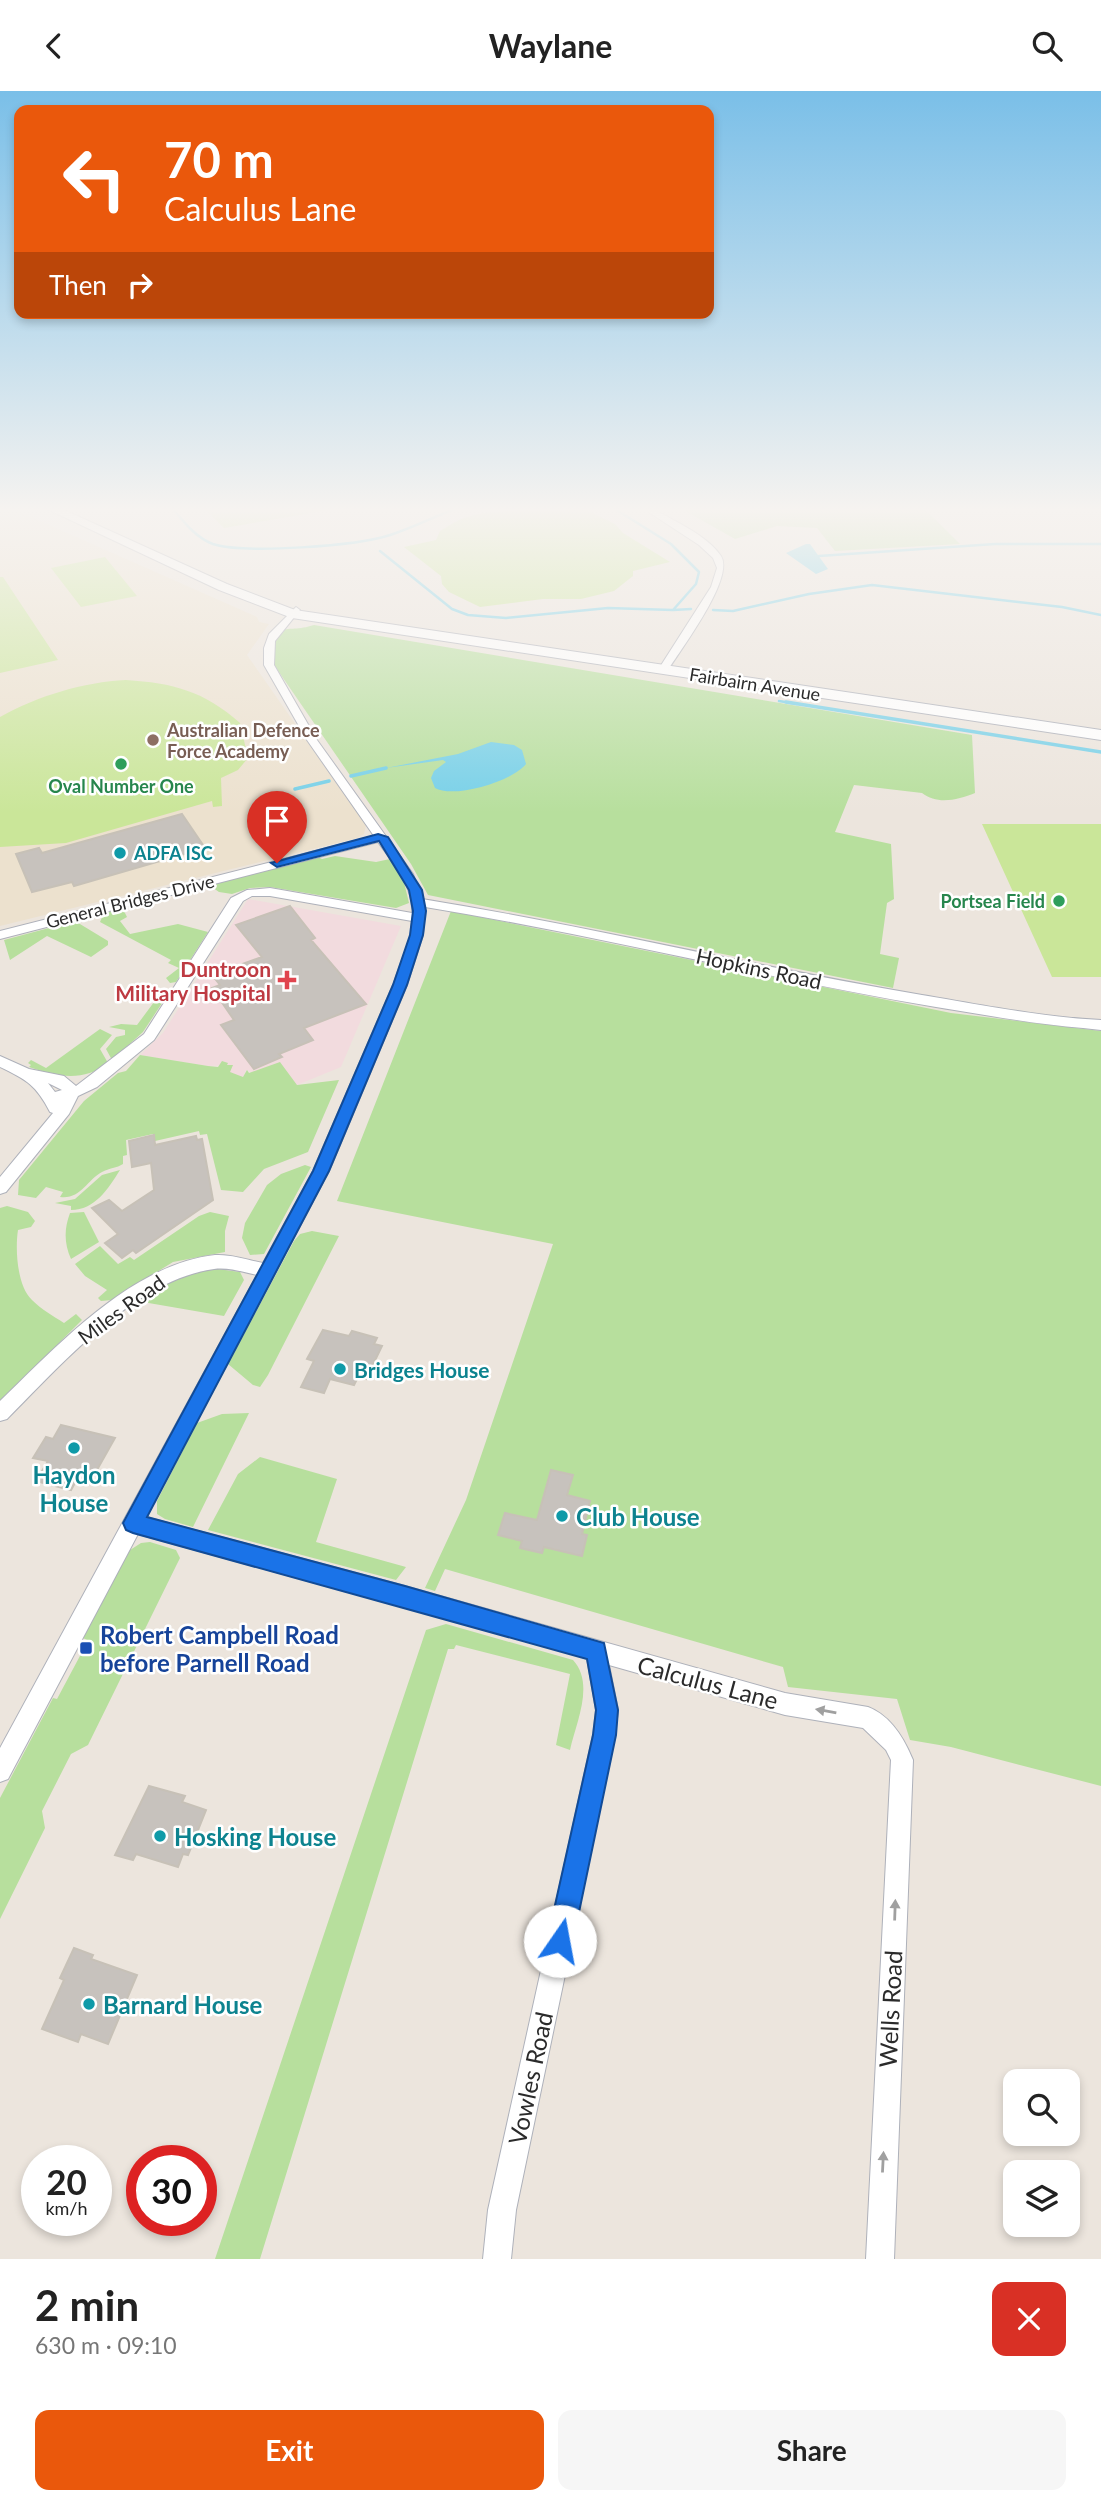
<!DOCTYPE html>
<meta charset="utf-8">
<style>
:root{--surface:#fff;--page:#f6f6f6;--text:#222;--muted:#767676;--accent:#ea580c}
body{margin:0;font-family:Lato,sans-serif;background:var(--page);color:var(--text);height:100vh;display:flex;flex-direction:column;font-size:26px;white-space:nowrap}
*{box-sizing:border-box;margin:0}
p{font-size:23px;color:var(--muted)}
.icon{flex:none;width:38px;height:38px;fill:none;stroke:currentColor;stroke-width:2;stroke-linecap:round;stroke-linejoin:round}
.map{position:relative;height:2168px;overflow:hidden}
.panel{display:flex;flex-direction:column;background:var(--surface);flex:1}
.panel>*{flex:none}
.banner{position:absolute;left:14px;top:14px;width:700px;height:214px;border-radius:14px;box-shadow:0 4px 10px #0003;background:#ea580c;color:#fff;overflow:hidden}
.buttons{position:absolute;left:1003px;top:1978px;display:grid;gap:14px}
.buttons a{display:grid;place-items:center;width:77px;height:77px;border-radius:14px;background:var(--surface);box-shadow:0 4px 10px #0003;font-size:35px}
.speed{position:absolute;left:21px;top:2054px;display:flex;gap:14px;font-size:35px;font-weight:700;text-align:center}
.speed>*{display:grid;place-content:center;width:91px;height:91px;border-radius:50%;background:var(--surface);box-shadow:0 4px 10px #0003;line-height:1}
.speed small{font-size:18px;font-weight:400}
.speed .limit{border:10px solid #d22;background:#fff;color:#111}
.pin{position:absolute;display:grid;place-items:center;width:60px;height:60px;color:#fff;margin:-72px -30px;border-radius:50% 50% 50% 0;rotate:-45deg;box-shadow:0 0 7px #0007}
.pin .icon{rotate:45deg}
.me{position:absolute;width:77px;margin:-38px;rotate:12deg;stroke-linejoin:round;filter:drop-shadow(0 0 5px #0008)}
.turn{display:flex;align-items:center;gap:24px;height:147px;padding:0 35px;font-size:32px}
.turn .icon{width:91px;height:91px;stroke-width:2.5}
.turn b{display:block;font-size:49px;line-height:60px}
.then{display:flex;align-items:center;height:66px;padding:0 35px;background:#0003;gap:14px;font-size:26px}
.round{display:grid;place-items:center;flex:none;width:74px;height:74px;border-radius:14px;background:var(--page)}
.overview{display:flex;align-items:center;justify-content:space-between;height:119px;padding:0 35px}
h1{font-size:42px;font-weight:700;line-height:52px}
.cta{display:flex;gap:14px;margin-top:auto;padding:14px 35px}
.cta a{flex:1;height:80px;border-radius:14px;background:var(--accent);color:#fff;font-size:28px;font-weight:700;line-height:80px;text-align:center}
.cta a+a{background:var(--page);color:var(--text)}
header{display:flex;justify-content:space-between;align-items:center;height:91px;padding:0 35px;background:var(--surface);font-size:32px;font-weight:700}
.map>svg:first-child{display:block}
.education{fill:#ece1ce}
.medical{fill:#f2dbde}
.green{fill:#b7df9d}
.pitch{fill:#cae699}
.water{fill:#76d0e8}
.lines{fill:none;stroke-linecap:round;stroke-linejoin:round}
.stream-far1{stroke:#76d0e8;stroke-width:2.5}
.stream{stroke:#76d0e8;stroke-width:3.5}
.building{fill:#c7c2bd;stroke:#c7c1b7;stroke-width:2}
.street-casing{stroke:#aeb1ba;stroke-width:2}
.secondary-casing{stroke:#aeb1ba;stroke-width:2}
.street{fill:#fff;fill-rule:evenodd}
.secondary{fill:#fff;fill-rule:evenodd}
.oneway{fill:#a0a0a0}
.route{fill:#1a73e8;stroke:#114b97;stroke-width:2}
.education-dot{fill:#8d6e63;stroke:#fff;stroke-width:2.5}
.leisure-dot{fill:#2e9e5b;stroke:#fff;stroke-width:2.5}
.culture-dot{fill:#0f9aa8;stroke:#fff;stroke-width:2.5}
.health-dot{fill:#e0444e;stroke:#fff;stroke-width:2.5}
.transit-dot{fill:#1a4fb4;stroke:#fff;stroke-width:2.5}
.labels{text-anchor:middle;dominant-baseline:central;stroke-width:5;stroke-linejoin:round;paint-order:stroke}
.far-street-label{font-size:18px;fill:#2b2b2b;stroke:#fff}
.far-education-label{font-size:18px;font-weight:bold;fill:#785e54;stroke:#fff;text-anchor:start}
.far-leisure-label{font-size:18px;font-weight:bold;fill:#27864d;stroke:#fff}
.far-culture-label{font-size:18px;font-weight:bold;fill:#0d838f;stroke:#fff;text-anchor:start}
.health-label{font-size:21px;font-weight:bold;fill:#be3a42;stroke:#fff;text-anchor:end}
.street-label{font-size:21px;fill:#2b2b2b;stroke:#fff}
.culture-label{font-size:21px;font-weight:bold;fill:#0d838f;stroke:#fff;text-anchor:start}
.near-culture-label{font-size:24px;font-weight:bold;fill:#0d838f;stroke:#fff;text-anchor:start}
.near-transit-label{font-size:24px;font-weight:bold;fill:#164399;stroke:#fff;text-anchor:start}
.near-street-label{font-size:24px;fill:#2b2b2b;stroke:#fff}
</style>
<header><svg class="icon" aria-label="back" viewBox="0 0 24 24"><path d="M15 5l-7 7 7 7"/></svg>Waylane<svg class="icon" aria-label="search" viewBox="0 0 24 24"><circle cx="10" cy="10" r="6"/><path d="M15 15l6 6"/></svg></header>
<div class="map">
<svg width="1101" height="2168" viewBox="0 0 1101 2168">
<rect width="100%" height="100%" fill="#ece5dd"/>
<!-- education -->
<path class="education" d="M0,418H13L257,526L259,531L269,533L247,564L366,734L364,743L357,747L0,835Z"/>
<!-- medical -->
<path class="medical" d="M248,808L401,835L341,976L297,994L246,979L243,986L235,985L229,981L230,975L226,974L208,975L140,964L163,942Z"/>
<!-- green -->
<path class="green" d="M682,418H925L960,453L835,460L817,437L777,435L735,448Z
M314,534L972,644L975,702C958,709 937,714 922,702L854,694L835,741L891,753L894,808L887,812L880,863L899,867L893,897L428,804L411,773L272,571C276,525 283,544 314,534Z
M335,765L376,771L390,768L404,791L409,812L396,817L270,796L250,797L232,803L219,801L209,794L318,766L322,768Z
M123,818L127,826L120,830L130,843L178,833L208,841L176,891L170,892L166,887L179,877L168,872L171,869L100,831L104,822Z
M451,820L951,922L1101,940V1695L951,1656L910,1649L897,1608L788,1596L783,1576L445,1478L435,1500L425,1497L466,1409L553,1153L337,1110Z
M75,830L108,850V854L91,866L47,845L10,869L4,849Z
M160,903L166,906L143,941L112,969L106,958L116,946L125,944V939L109,936L121,933L137,934Z
M100,938L112,944L100,958L108,972C84,991 57,986 29,976L31,974L28,972L31,969L46,977Z
M140,964L208,975L218,976L222,970L228,972L227,974H233L230,981L243,986L247,979L249,982L280,971L297,994L339,989L308,1061L264,1078L243,1101L221,1099L207,1043L200,1044L199,1040L155,1050L153,1043L126,1049L127,1064L123,1065V1073C117,1077 109,1077 102,1081C87,1089 80,1109 60,1106L63,1101L46,1096L36,1107L18,1104L19,1089L84,1010L118,982L126,980Z
M305,1074L311,1076L264,1163L250,1164L242,1147L245,1132L267,1094L281,1083Z
M120,1079C108,1098 95,1119 71,1119V1115L55,1112L75,1108L102,1084Z
M7,1115L28,1121L35,1130L31,1136L18,1139C15,1158 17,1195 32,1209C41,1218 53,1225 64,1232L76,1223L82,1229L0,1311V1117Z
M84,1121L99,1151L71,1168C64,1152 64,1138 70,1122Z
M210,1121L229,1125L225,1140V1161L173,1171L112,1209L101,1210L98,1207L107,1199L85,1185L75,1173L100,1155L118,1173L130,1166L134,1169L199,1125Z
M312,1140L339,1145L268,1284L260,1296L253,1294L228,1273L294,1150L300,1143Z
M210,1177L240,1181L244,1189L224,1225L137,1210L169,1190Z
M249,1322L193,1436L165,1428L157,1423V1410L197,1332L222,1323Z
M260,1366L337,1388L316,1451L406,1476L396,1489L208,1439L238,1383Z
M150,1451L176,1459L180,1467L177,1473L88,1654L71,1663L42,1720L45,1737L0,1828V1707L53,1607L57,1608L81,1563H86L91,1551L83,1547L127,1461L141,1452Z
M446,1533L573,1569C595,1593 576,1631 570,1659L556,1654L570,1583L456,1554L454,1558H448L260,2168H215L426,1539Z"/>
<!-- pitch -->
<path class="pitch" d="M205,418H334L224,437Z
M584,418L615,433L623,442L670,471L633,480V485L614,500L581,508H543L480,516L449,501L442,493L441,485L404,456L436,449L440,440C447,436 455,430 464,427C501,414 545,424 584,418Z
M105,466L137,505L81,516L51,477Z
M0,486H3L58,569L0,582Z
M126,589C173,592 204,600 240,632L248,667L238,679L221,687L222,715L213,716L212,710L66,752L0,756V626C37,605 84,591 126,589Z
M982,733H1101V886H1052Z"/>
<!-- water -->
<path class="water" d="M806,453H810L828,478L816,483L786,462Z
M491,651L514,654L522,659L526,673C513,690 454,708 435,697L431,687L434,680L446,671L443,669L386,677L458,663Z"/>
<g class="lines">
<!-- stream-far1 -->
<path class="stream-far1" d="M173,418C184,431 196,447 213,453C245,463 357,455 390,444C412,437 433,426 455,418
M380,460L452,518L468,524L506,527L608,517L673,519L696,493L699,481L671,453L615,418
M819,465L995,453H1101
M673,519L691,518
M713,519L733,520L809,503L872,494L1062,516L1101,524
M779,610L797,613"/>
<!-- stream -->
<path class="stream" d="M786,611L1101,661
M351,685L386,677
M295,698L329,690"/>
</g>
<!-- building -->
<path class="building" d="M182,723L205,757L74,795L72,791L32,801L16,763L39,757L42,762Z
M290,815L315,847L311,849L366,913L304,937L313,949L279,963L282,966L254,978L221,934L234,929L212,897L220,894L212,884L262,866L236,834Z
M154,1044L155,1054L196,1045L197,1049L202,1048L213,1109L136,1162L133,1159L122,1167L105,1152L118,1143L92,1117L109,1109L122,1120L154,1099L151,1072L132,1076L129,1050Z
M323,1239L349,1245L352,1240L377,1247L374,1253L382,1255L366,1288L358,1286L354,1294L330,1288L324,1302L301,1296L314,1270L307,1268Z
M61,1334L115,1347L89,1393L76,1390L71,1399L36,1390L48,1370L33,1367L46,1346L53,1348Z
M551,1379L573,1384L567,1404L590,1410L582,1443L587,1444L582,1465L544,1456L542,1462L520,1457L522,1450L498,1444L505,1422L537,1429Z
M149,1695L185,1705L182,1711L206,1719L188,1764L183,1763L178,1776L136,1763L133,1769L115,1764Z
M74,1857L93,1864L91,1868L137,1884L108,1953L81,1943L78,1951L42,1938L64,1889L60,1887Z"/>
<g class="lines">
<defs>
<path id="street" d="M644,418H654C675,431 707,444 721,465C735,487 681,558 668,579L663,582L658,579L711,496L717,477L713,467L699,454Z
M296,516L300,519L275,550L274,574L317,649L413,783L422,808C590,835 755,876 922,904C982,914 1041,926 1101,929V939L1083,937C1034,933 985,924 936,916C765,887 597,844 425,816L423,844L407,894L329,1080L146,1426L405,1495L785,1602L868,1616C891,1625 904,1647 913,1669L894,2168H866L891,1669L886,1659L863,1637L785,1624L609,1574L618,1619L615,1644L516,2119L511,2168H483L488,2119L593,1644L596,1619L587,1567L138,1443L8,1688L0,1691V1657L257,1184C243,1181 228,1176 214,1178C135,1189 61,1274 7,1328L0,1330V1310C57,1255 132,1173 215,1164C231,1163 248,1169 263,1172L313,1080L393,894L411,844L412,830L270,805H252L243,810L154,949L97,996L78,1005L69,1023L6,1101L0,1103V1086L53,1022L50,1021C36,994 27,989 0,976V965L29,978L64,985L76,995L144,943L231,807L247,799L270,797L412,822C414,796 392,770 378,751L0,848V840L374,745L307,649L264,574V557L269,543ZM48,992L62,999L55,1001Z"/>
<path id="secondary" d="M47,418H62L227,493L295,519L1101,639V649L292,527L219,499Z"/>
</defs>
<!-- street casing -->
<use href="#street" class="street-casing"/>
<!-- secondary casing -->
<use href="#secondary" class="secondary-casing"/>
<!-- street -->
<use href="#street" class="street"/>
<!-- secondary -->
<use href="#secondary" class="secondary"/>
</g>
<!-- one-way arrows -->
<defs><path id="oneway-solid" d="M-6-.8H1V-3.2L6.5 0L1 3.2V.8H-6Z" transform="scale(1.75)"/></defs>
<g class="oneway">
<use href="#oneway-solid" transform="translate(826 1620) rotate(-170)"/>
<use href="#oneway-solid" transform="translate(895 1819) rotate(-88)"/>
<use href="#oneway-solid" transform="translate(883 2071) rotate(-87)"/>
</g>
<!-- sky -->
<linearGradient id="sky" x2="0" y2="1"><stop stop-color="#7abfe8"/><stop offset="0.58" stop-color="#f6f3f0"/><stop offset="1" stop-color="#f6f3f0" stop-opacity="0"/></linearGradient>
<rect width="1101" height="722" fill="url(#sky)"/>
<!-- route -->
<path class="route" d="M378,743L388,746L422,799L426,820L423,844L407,894L329,1080L147,1426L405,1495L604,1552L618,1619L616,1644L573,1850L569,1859L560,1863L551,1859L547,1850L593,1644L596,1619L587,1568L133,1442L126,1439L123,1432L313,1080L393,894L410,844L413,820L409,799L379,750L277,776L271,772Z"/>
<!-- markers -->
<circle class="education-dot" cx="153" cy="649" r="7"/>
<g class="leisure-dot">
<circle cx="121" cy="673" r="7"/>
<circle cx="1059" cy="810" r="7"/>
</g>
<g class="culture-dot">
<circle cx="120" cy="762" r="7"/>
<circle cx="340" cy="1278" r="7"/>
<circle cx="74" cy="1357" r="7"/>
<circle cx="562" cy="1425" r="7"/>
<circle cx="160" cy="1745" r="7"/>
<circle cx="89" cy="1913" r="7"/>
</g>
<path class="health-dot" d="M283.5 878.5h7v7h7v7h-7v7h-7v-7h-7v-7h7z"/>
<rect class="transit-dot" x="79" y="1550" width="14" height="14" rx="3.5"/>
<g class="labels">
<!-- far-street labels -->
<g class="far-street-label">
<text transform="translate(755 593) rotate(9)">Fairbairn Avenue</text>
<text transform="translate(130 810) rotate(-14)">General Bridges Drive</text>
</g>
<!-- far-education labels -->
<g class="far-education-label">
<text x="167" y="639">Australian Defence<tspan x="167" dy="21">Force Academy</tspan></text>
</g>
<!-- far-leisure labels -->
<g class="far-leisure-label">
<text x="121" y="695">Oval Number One</text>
<text x="1045" y="810" text-anchor="end">Portsea Field</text>
</g>
<!-- far-culture labels -->
<g class="far-culture-label">
<text x="134" y="762">ADFA ISC</text>
</g>
<!-- health labels -->
<g class="health-label">
<text x="271" y="877">Duntroon<tspan x="271" dy="24">Military Hospital</tspan></text>
</g>
<!-- street labels -->
<g class="street-label">
<text transform="translate(759 877) rotate(12)">Hopkins Road</text>
<text transform="translate(121 1218) rotate(-36)">Miles Road</text>
</g>
<!-- culture labels -->
<g class="culture-label">
<text x="354" y="1278">Bridges House</text>
</g>
<!-- near-culture labels -->
<g class="near-culture-label">
<text x="74" y="1383" text-anchor="middle">Haydon<tspan x="74" dy="28">House</tspan></text>
<text x="576" y="1425">Club House</text>
<text x="174" y="1745">Hosking House</text>
<text x="103" y="1913">Barnard House</text>
</g>
<!-- near-transit labels -->
<g class="near-transit-label">
<text x="100" y="1543">Robert Campbell Road<tspan x="100" dy="28">before Parnell Road</tspan></text>
</g>
<!-- near-street labels -->
<g class="near-street-label">
<text transform="translate(708 1591) rotate(15)">Calculus Lane</text>
<text transform="translate(890 1918) rotate(-87)">Wells Road</text>
<text transform="translate(530 1987) rotate(-78)">Vowles Road</text>
</g>
</g>
</svg>
<div class="buttons">
<a><svg class="icon" aria-label="search" viewBox="0 0 24 24"><circle cx="10" cy="10" r="6"/><path d="M15 15l6 6"/></svg></a>
<a><svg class="icon" aria-label="layers" viewBox="0 0 24 24"><path d="M12 4l9 5-9 5-9-5zM3 14l9 5 9-5"/></svg></a>
</div>
<div class="speed"><div>20<small>km/h</small></div><div class="limit">30</div></div>
<div class="pin" style="left:277px;top:772px;background:#d93025"><svg class="icon" aria-label="arrive" viewBox="0 0 24 24"><path d="M6 21V4h12l-3 4 3 4H6"/></svg></div>
<svg class="me" style="left:560px;top:1850px" viewBox="-20 -20 40 40"><circle r="19" fill="#fff"/><path d="M0-13L10 11 0 6-10 11z" fill="#1a73e8"/></svg>
<div class="banner">
<div class="turn"><svg class="icon" aria-label="left" viewBox="0 0 24 24"><path d="M17 20v-9H6M10 6l-5 5 5 5"/></svg><div><b>70 m</b>Calculus Lane</div></div>
<div class="then">Then<svg class="icon" aria-label="right" viewBox="0 0 24 24"><path d="M7 20v-9h11M14 6l5 5-5 5"/></svg></div>
</div>
</div>
<section class="panel">
<div class="overview"><div><h1>2 min</h1><p>630 m · 09:10</p></div><a class="round" style="background:#d93025;color:#fff"><svg class="icon" aria-label="close" viewBox="0 0 24 24"><path d="M6 6l12 12M18 6L6 18"/></svg></a></div>
<div class="cta"><a>Exit</a><a>Share</a></div>
</section>
